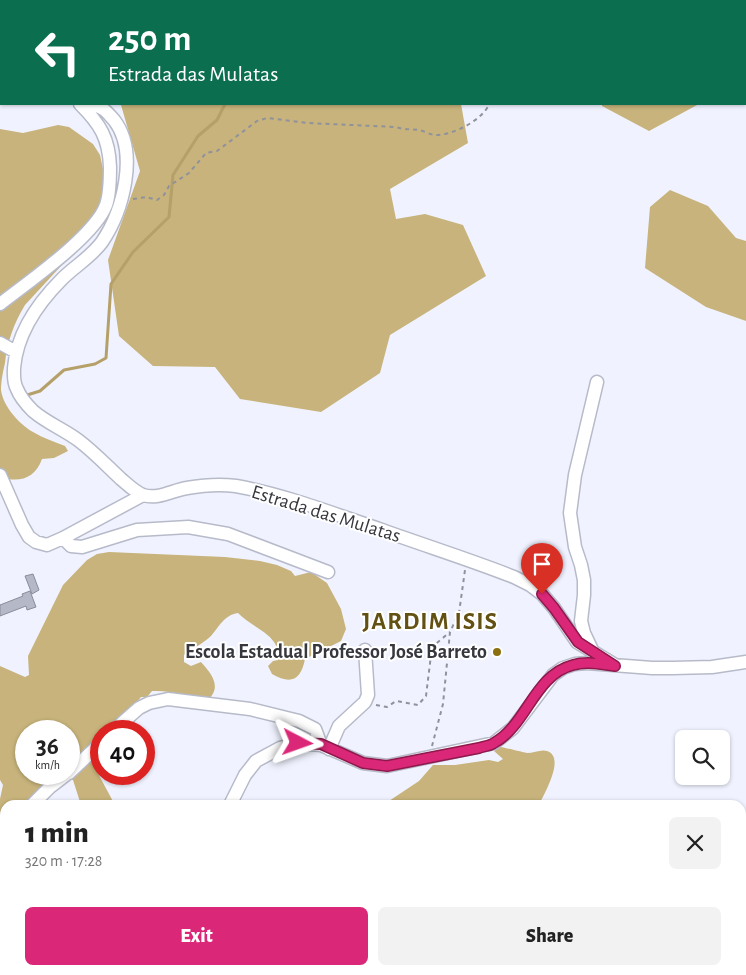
<!DOCTYPE html>
<meta charset="utf-8">
<style>
:root{--surface:#fff;--page:#f2f2f2;--text:#222;--muted:#767676;--accent:#db2777}
body{margin:0;font-family:"Alegreya Sans",sans-serif;background:var(--page);color:var(--text);height:100vh;display:flex;flex-direction:column;font-size:19px;white-space:nowrap}
*{box-sizing:border-box;margin:0}
p{font-size:16px;color:var(--muted)}
.icon{flex:none;width:28px;height:28px;fill:none;stroke:currentColor;stroke-width:2;stroke-linecap:round;stroke-linejoin:round}
.map{position:relative;flex:1;overflow:hidden}
.panel{position:absolute;left:0px;top:800px;width:746px;height:175px;display:flex;flex-direction:column;background:var(--surface);border-radius:15px 15px 0 0;box-shadow:0 1px 4px #0004}
.panel>*{flex:none}
.hud{position:absolute;left:0px;top:0px;width:746px;height:105px;box-shadow:0 1px 4px #0004;background:#0b6e4f;color:#fff;overflow:hidden}
.tools{position:absolute;left:675px;top:730px;display:grid;gap:10px}
.tools a{display:grid;place-items:center;width:55px;height:55px;border-radius:8px;background:var(--surface);box-shadow:0 1px 4px #0004;font-size:25px}
.speed{position:absolute;left:15px;top:720px;display:flex;gap:10px;font-size:25px;font-weight:700;text-align:center}
.speed>*{display:grid;place-content:center;width:65px;height:65px;border-radius:50%;background:var(--surface);box-shadow:0 1px 4px #0004;line-height:1}
.speed small{font-size:12px;font-weight:400}
.speed .limit{border:8px solid #d22;background:#fff;color:#111}
.pin{position:absolute;display:grid;place-items:center;width:42px;height:42px;color:#fff;margin:-51px -21px;border-radius:50% 50% 50% 0;rotate:-45deg;box-shadow:0 0 5px #0007}
.pin .icon{rotate:45deg}
.me{position:absolute;width:55px;margin:-28px;rotate:94deg;stroke-linejoin:round;filter:drop-shadow(0 0 4px #0008)}
.turn{display:flex;align-items:center;gap:18px;height:105px;padding:0 25px;font-size:22px}
.turn .icon{width:65px;height:65px;stroke-width:2.5}
.turn b{display:block;font-size:35px;line-height:42px}
.round{display:grid;place-items:center;flex:none;width:52px;height:52px;border-radius:8px;background:var(--page)}
.overview{display:flex;align-items:center;justify-content:space-between;height:85px;padding:0 25px}
h1{font-size:30px;font-weight:800;line-height:38px}
.primary-button{display:flex;gap:10px;margin-top:auto;padding:10px 25px}
.primary-button a{flex:1;height:58px;border-radius:8px;background:var(--accent);color:#fff;font-size:20px;font-weight:800;line-height:58px;text-align:center}
.primary-button a+a{background:var(--page);color:var(--text)}
.map>svg:first-child{display:block}
.forest{fill:#c7b37b;fill-rule:evenodd}
.lines{fill:none;stroke-linecap:round;stroke-linejoin:round}
.stream{stroke:#b4a068;stroke-width:3}
.river{stroke:#b4a068;stroke-width:18}
.building{fill:#b5b8c7;stroke:#898c9a}
.minor-casing{stroke:#b7bac9;stroke-width:15}
.path{stroke:#90929b;stroke-width:2;stroke-dasharray:4 4;stroke-linecap:butt}
.minor{stroke:#fff;stroke-width:12}
.route-casing{stroke:#8e194d;stroke-width:12}
.route{stroke:#db2777;stroke-width:9}
.poi-dot{fill:#8b6f10;stroke:#fff;stroke-width:2}
.labels{text-anchor:middle;dominant-baseline:central;stroke-width:4;stroke-linejoin:round;paint-order:stroke}
.street-label{font-size:20px;fill:#37383e;stroke:#fff}
.poi-label{font-size:20px;font-weight:bold;fill:#37383e;stroke:#fff;text-anchor:end}
.district-label{font-size:25px;font-weight:bold;letter-spacing:1px;fill:#635013;stroke:#fff}
</style>
<div class="map">
<svg width="746" height="975" viewBox="0 0 746 975">
<rect width="100%" height="100%" fill="#f0f3ff"/>
<!-- forest -->
<path class="forest" d="M0,0H639L640,1H1V68Z
M116,104H461L468,143L390,189L396,219L425,214L463,225L486,276L390,335L380,373L321,412L240,399L215,367L153,366L119,336L108,260L140,171L121,105Z
M602,104H699L649,131L602,106Z
M58,125L69,127L93,144L100,155L103,169L105,186L97,211L73,253L25,305C14,323 7,342 5,363C3,371 1,382 1,390C3,406 19,424 33,432C43,438 55,442 65,446L68,451L54,458L42,459C35,479 19,483 0,477V129L23,133Z
M670,190L708,206L736,238L746,241V321L706,307L645,268L650,207Z
M109,552L225,557L260,561L277,565L291,571L295,576L311,572L327,583L341,609L346,629L341,641L305,659C301,680 291,685 272,674L268,666L273,661L278,660C282,635 253,629 238,613C224,615 219,627 211,636C203,644 192,648 184,655V662L191,666L201,662C212,674 222,687 208,700C189,696 171,690 152,691L147,697H141L131,709L118,731H101V757L95,768L115,805H81L73,780L54,777L22,805H5V822L0,827V799L3,785L0,780V666L25,677L29,675L28,656L63,585L87,560L97,554ZM26,731H69V774H26Z
M500,747C507,748 521,752 527,753C534,753 541,749 547,751C566,757 544,794 539,805H383L419,781L433,765H455L489,760L498,762L503,759L494,751Z
M5,881V946L3,951L0,952V884Z
M741,907H746V975H119L130,970H741Z"/>
<g class="lines">
<!-- stream -->
<path class="stream" d="M234,1V0
M24,396L40,391L64,370L95,364L106,358L111,284L133,252L169,217L173,175L198,136L217,120L225,104"/>
<!-- river -->
<path class="river" d="M342,0L345,1
M668,0L669,1
M460,1L461,0
M745,14L746,13"/>
</g>
<!-- building -->
<path class="building" d="M33,574L39,590L32,594L25,576Z
M30,591L36,607L27,610L26,606L0,616V605L23,596L22,594Z"/>
<g class="lines">
<defs>
<path id="minor" d="M0,73L1,74
M88,104C92,105 97,106 101,108C106,110 110,116 114,120C139,152 123,211 102,242C91,257 75,266 62,279C38,303 17,332 14,368C14,375 13,382 17,389C20,397 27,405 33,411C47,423 63,429 78,440C94,452 107,466 121,479C128,485 135,492 143,495C158,500 173,490 187,488C204,485 220,484 236,486C286,495 334,514 382,530C426,546 471,560 514,577L530,585L542,594L554,608L577,642L615,665
M0,304C27,283 95,236 106,205C110,194 110,179 110,167C109,138 100,124 80,104
M0,343L16,352
M0,475L22,525L29,537L36,542L47,545L63,538L143,495
M63,538L71,546L82,547L137,530L188,527L228,534L328,572
M592,650L584,633L581,621L584,595V580L581,565L575,547L570,513L575,475L597,382
M113,731L139,708L149,703L168,699L250,709L299,721L315,729L321,745
M329,749L339,726L365,702L368,695L365,650
M69,773L101,743
M32,805L50,787L67,774
M230,805L245,775L256,761L280,748L298,743L321,745L363,763L387,766L494,743L513,728L553,675L563,668L575,664L587,663L652,668H673L712,667L746,662
M0,834L5,829
M105,970L107,975"/>
</defs>
<!-- minor casing -->
<use href="#minor" class="minor-casing"/>
<!-- path -->
<path class="path" d="M349,0L350,1
M133,199L146,197L157,200L164,195L169,186L189,173L206,153L217,151L257,121L267,118L307,123L396,127C404,130 411,129 419,130C424,131 429,134 434,135C452,136 483,120 489,104
M376,705L387,707L396,701L418,705L426,696L432,647L450,632
M432,746L443,704L450,632L459,613L465,570"/>
<!-- minor -->
<use href="#minor" class="minor"/>
</g>
<g class="lines">
<defs>
<path id="route" d="M298,743L321,744L363,763L387,766L479,748C484,746 490,746 494,743C527,725 534,675 573,665C586,661 602,664 615,666L578,642L554,608L542,594"/>
</defs>
<!-- route casing -->
<use href="#route" class="route-casing"/>
<!-- route -->
<use href="#route" class="route"/>
</g>
<!-- markers -->
<circle class="poi-dot" cx="497" cy="652" r="5"/>
<g class="labels">
<!-- street labels -->
<g class="street-label">
<text transform="translate(326 514) rotate(17)">Estrada das Mulatas</text>
</g>
<!-- poi labels -->
<g class="poi-label">
<text x="487" y="652">Escola Estadual Professor José Barreto</text>
</g>
<!-- district labels -->
<g class="district-label">
<text x="430" y="621">JARDIM ISIS</text>
</g>
</g>
</svg>
<div class="tools">
<a><svg class="icon" aria-label="search" viewBox="0 0 24 24"><circle cx="10" cy="10" r="6"/><path d="M15 15l6 6"/></svg></a>
</div>
<div class="speed"><div>36<small>km/h</small></div><div class="limit">40</div></div>
<div class="pin" style="left:542px;top:594px;background:#d93025"><svg class="icon" aria-label="arrive" viewBox="0 0 24 24"><path d="M6 21V4h12l-3 4 3 4H6"/></svg></div>
<svg class="me" style="left:298px;top:743px" viewBox="-20 -20 40 40"><path d="M0-17L14 15 0 8-14 15z" fill="#db2777" stroke="#fff" stroke-width="4"/></svg>
<div class="hud">
<div class="turn"><svg class="icon" aria-label="left" viewBox="0 0 24 24"><path d="M17 20v-9H6M10 6l-5 5 5 5"/></svg><div><b>250 m</b>Estrada das Mulatas</div></div>
</div>
<section class="panel">
<div class="overview"><div><h1>1 min</h1><p>320 m · 17:28</p></div><a class="round"><svg class="icon" aria-label="close" viewBox="0 0 24 24"><path d="M6 6l12 12M18 6L6 18"/></svg></a></div>
<div class="primary-button"><a>Exit</a><a>Share</a></div>
</section>
</div>
